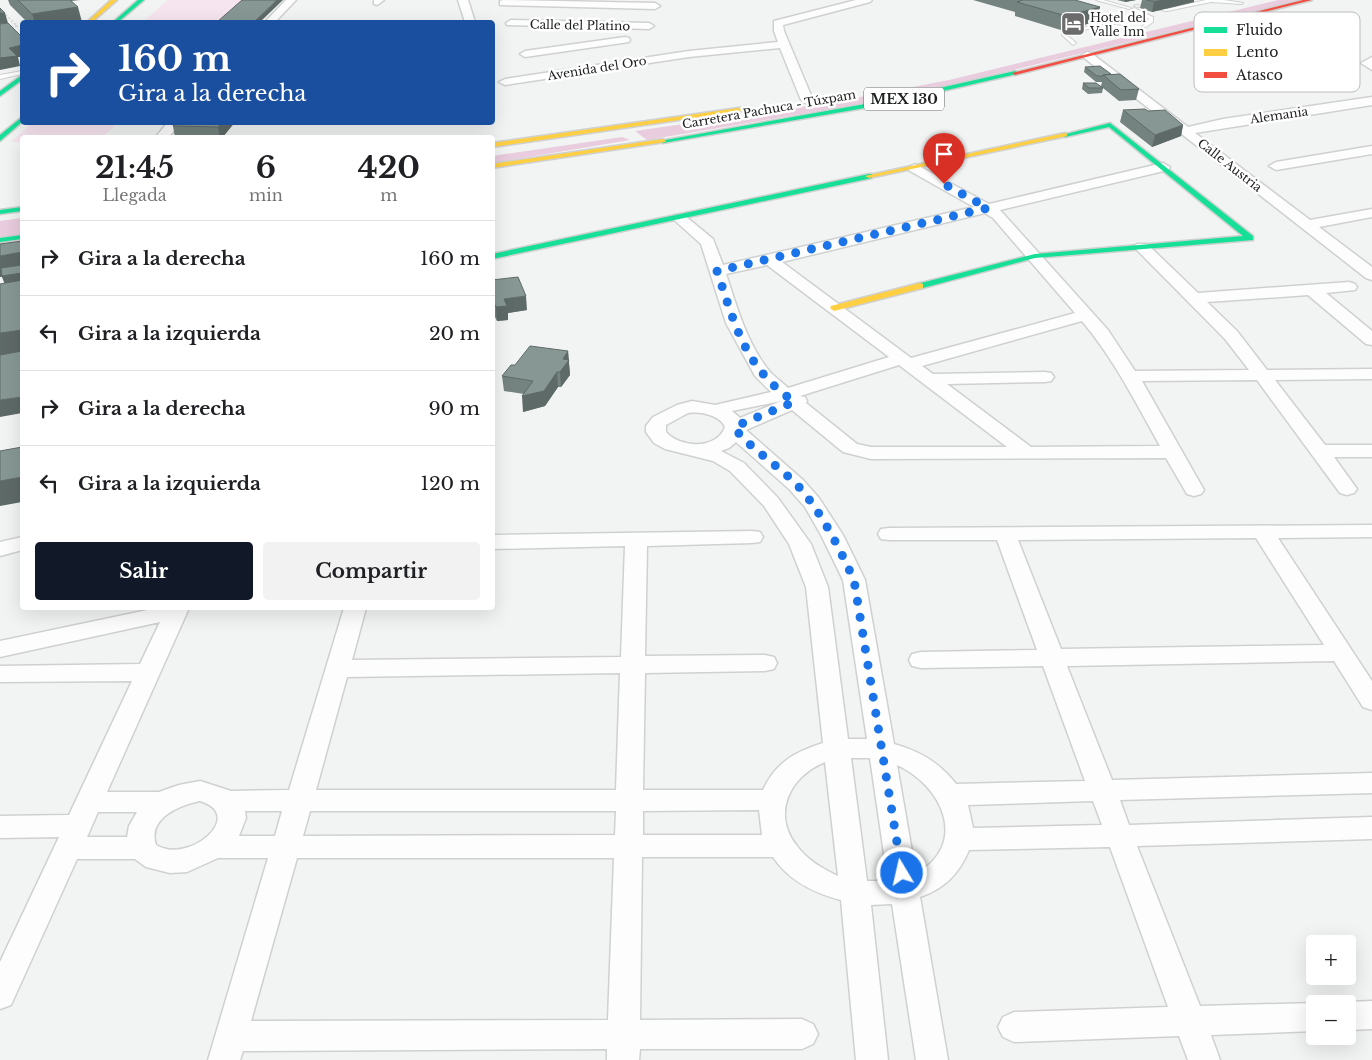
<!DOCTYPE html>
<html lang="es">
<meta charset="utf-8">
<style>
:root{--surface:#fff;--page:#f2f2f2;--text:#202124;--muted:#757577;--line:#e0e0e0;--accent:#111827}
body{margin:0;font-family:"Libre Baskerville",serif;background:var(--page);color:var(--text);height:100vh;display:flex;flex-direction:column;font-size:19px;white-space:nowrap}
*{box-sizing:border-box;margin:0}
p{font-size:16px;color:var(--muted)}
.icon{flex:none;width:28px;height:28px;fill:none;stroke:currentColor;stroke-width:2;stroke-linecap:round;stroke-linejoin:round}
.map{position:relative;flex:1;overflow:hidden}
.side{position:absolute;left:20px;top:135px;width:475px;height:475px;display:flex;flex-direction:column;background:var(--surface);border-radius:5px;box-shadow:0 5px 20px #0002}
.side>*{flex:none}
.hud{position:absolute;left:20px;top:20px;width:475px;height:105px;border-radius:5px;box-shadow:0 5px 20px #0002;background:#1a4fa0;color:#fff;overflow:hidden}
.tools{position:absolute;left:1306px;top:935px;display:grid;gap:10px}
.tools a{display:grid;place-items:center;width:50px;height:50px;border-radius:5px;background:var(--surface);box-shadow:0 5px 20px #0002;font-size:25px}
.pin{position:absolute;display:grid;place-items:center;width:42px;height:42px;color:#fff;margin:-51px -21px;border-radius:50% 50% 50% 0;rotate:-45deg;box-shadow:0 0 5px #0007}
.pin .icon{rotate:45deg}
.me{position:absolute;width:55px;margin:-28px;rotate:351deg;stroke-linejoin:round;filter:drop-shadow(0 0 4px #0008)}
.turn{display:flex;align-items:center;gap:18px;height:105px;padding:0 15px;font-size:22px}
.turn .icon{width:65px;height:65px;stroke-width:2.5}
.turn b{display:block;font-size:35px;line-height:42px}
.eta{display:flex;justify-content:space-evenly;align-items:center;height:85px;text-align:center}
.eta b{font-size:30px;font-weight:800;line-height:35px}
.action{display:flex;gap:10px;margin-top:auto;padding:10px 15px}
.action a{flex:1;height:58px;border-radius:5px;background:var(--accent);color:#fff;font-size:20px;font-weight:800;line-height:58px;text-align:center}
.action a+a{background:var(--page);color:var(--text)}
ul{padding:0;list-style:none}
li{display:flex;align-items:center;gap:15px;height:75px;padding:0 15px;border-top:1px solid var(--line)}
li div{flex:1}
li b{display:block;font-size:19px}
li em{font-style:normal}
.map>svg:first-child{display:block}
.green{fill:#f6e4ef}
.forest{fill:#e9ccde}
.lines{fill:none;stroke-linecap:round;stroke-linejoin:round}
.lane-casing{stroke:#cfd1d0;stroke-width:2}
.street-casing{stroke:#cfd1d0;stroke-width:3}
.fast-casing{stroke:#cfd1d0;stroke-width:3}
.slow-casing{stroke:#cfd1d0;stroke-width:3}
.jam-casing{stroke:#cfd1d0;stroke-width:3}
.path{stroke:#d7d8d8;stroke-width:2;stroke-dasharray:2 2;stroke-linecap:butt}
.lane{fill:#fdfdfd;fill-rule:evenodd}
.street{fill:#fdfdfd;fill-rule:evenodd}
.fast{fill:#16e098;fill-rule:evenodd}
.slow{fill:#ffcf43;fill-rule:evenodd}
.jam{fill:#f24e42;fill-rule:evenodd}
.wall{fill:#74837f}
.shaded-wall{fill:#5e6a68}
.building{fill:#879894;stroke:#5e6a68}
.route{stroke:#1a73e8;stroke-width:9;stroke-dasharray:0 16.2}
.labels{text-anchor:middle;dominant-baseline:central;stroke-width:5;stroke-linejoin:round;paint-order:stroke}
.far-poi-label{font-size:12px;fill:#202121;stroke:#fff;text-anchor:start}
.far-street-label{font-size:12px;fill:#202121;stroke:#fff}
.shield{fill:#fff;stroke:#636464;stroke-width:1}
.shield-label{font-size:14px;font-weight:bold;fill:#202121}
.key{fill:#fff;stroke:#bcbcbc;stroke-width:1}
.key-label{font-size:14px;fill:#202121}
</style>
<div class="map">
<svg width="1372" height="1060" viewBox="0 0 1372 1060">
<rect width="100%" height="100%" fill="#f2f4f3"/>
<!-- green -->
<path class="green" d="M168,0H245L221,22H143Z
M32,123V122L118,123L102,137L22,138V142H11Z"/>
<!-- forest -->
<path class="forest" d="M1278,0H1302L901,97L647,140L635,131L834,102L949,80Z
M622,137L630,140L493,163L492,156Z
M22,218V236L0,239V221Z"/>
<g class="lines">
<defs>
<path id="lane" d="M1096,0H1103L1131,8L1129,9Z
M1206,0H1224L1243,3L1241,4L1211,2L1167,11L1134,6L1136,5L1167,9Z
M1134,8L1153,17V22L1146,27H1142L1149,19L1132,10Z
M1098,25H1116L1136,29L1134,30C1111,26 1089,26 1067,35L1076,43L1073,45L1062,35L1079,28Z
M22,71V74L0,79V75Z"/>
<path id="street" d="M286,0H296L275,22H265Z
M374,0H384L377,5L374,4Z
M458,0H468L475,22H465Z
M503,0L655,3L660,6L655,9L500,5V1Z
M856,0H872L870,2L783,25L784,31L813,100L807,104L801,100L780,48L689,57L505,85L499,82L505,79L689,51L778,42L774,31V21Z
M511,20L649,23L654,26L649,29L507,25L506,23Z
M625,37L629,38L630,40L629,42L525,57L520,54L525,51Z
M1087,52L1091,53L1188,127L1223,119L1372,97V105L1195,133L1310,220L1372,209V217L1319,227L1372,267V280L1366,278L1083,57L1082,55Z
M1372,57V70L1361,63Z
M168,122H181L168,138H155Z
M1372,146V154L1276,170L1269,166L1276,162Z
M1163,163L1170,167L1168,170L1000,210L1108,330L1135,371L1249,370L1225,339L1137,250L1134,247L1137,244H1147L1198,293L1349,282L1355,284L1357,287L1355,290L1326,293L1372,331V345L1366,344L1308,295L1207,302L1237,331L1267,370L1372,369V379L1275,380L1325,445H1372V457H1334L1357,489L1354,493L1347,495L1340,493L1257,380L1142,381L1204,490L1201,494L1194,496L1187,494L1166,458L871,459L843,452L792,410L746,430L803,480L819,498L843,535L865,580L894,744C920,751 940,763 956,784L1085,781L1043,666L921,668L912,666L909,660L912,654L921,652L1037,650L997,540H889L881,539L878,534L881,529L889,528L1372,525V537L1278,538L1372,681V710L1363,707L1334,661L1067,666L1112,780L1372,773V793L1120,800L1129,825L1372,817V839L1137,846L1200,1006L1315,1003L1318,1004H1315V1031L1211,1035L1220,1060H1188L1179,1036L1014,1042L1003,1037L998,1027L1003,1017L1014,1012L1168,1007L1110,847L969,850C959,874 945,888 920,897L948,1060H916L892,904L871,905L888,1060H856L841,900C814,893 789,881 773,857H642L640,1020L802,1019L813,1024L818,1034L813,1044L802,1049H640L639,1060H607V1049L243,1051L240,1060H208L268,858H218L187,872L170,873L146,867L135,859H77L11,1005L0,1009V962L59,837L0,838V816L69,815L132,681L0,682V666L140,664L160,622L0,657V641L157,608H189L107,792H159L179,785L200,781L231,791L289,790L344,608H366L352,660L621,657L625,546L492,549V535L752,531L760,532L763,537L760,542L752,543L647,546L645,656L765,655L774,657L777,663L774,669L765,671L645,673L643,790H763C776,762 795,752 823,743L806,587L789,544L764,506L730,471L713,461L665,449L654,443L646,432V426L653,417L677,405L692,401L715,405L771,392L755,376L726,323L701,244L672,218L674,215H684L713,239L723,265L974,207L910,171L908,168L915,164L989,204ZM985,213L993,218L1075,313L911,358L782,262ZM767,265L889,357L788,388C783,383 776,378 771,373C747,345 737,307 726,274ZM1082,321C1114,359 1136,403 1160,446L1031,447L947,384L1045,382L1051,381L1054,377L1051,373L1045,372L933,374L922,366ZM899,365L1007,447H871L857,444L806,403L807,401L805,397L800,396ZM781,401L740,418L732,411ZM688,413C700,411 720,415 725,427C717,450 680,448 666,432V425ZM736,442L789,489L805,507L821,535L843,580L867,739H848L828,587L811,544L778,498L744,463L721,451L729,448ZM1256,538L1324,645L1061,649L1018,540ZM620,673L616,790H316L347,677ZM851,758H870L888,881H867ZM825,762L838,876C823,869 807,860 797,846C771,814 790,776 825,762ZM897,765C943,786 969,844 916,874ZM200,801C247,815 189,865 156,845C147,818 180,805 200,801ZM1093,801L1102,825L973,828L968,805ZM759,810L762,835H643V811ZM245,811H282L275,836H239L246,818ZM310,811H616L615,835L303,836ZM98,812H137L129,826L127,837H87ZM297,858H614L608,1020L251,1021Z
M22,537V550L0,556V542Z
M1372,1001V1029L1348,1030V1004H1342L1348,1002Z"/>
<path id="fast" d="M138,0H144L118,22H113Z
M1015,71L1017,72V74L882,105L663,143L660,141L882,101Z
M22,75V80L0,96V91Z
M22,117V122L0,141V135Z
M1110,123L1253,236V240L1035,258L923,288H917V284L1035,254L1243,236L1109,127L1065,137L1062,135Z
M869,174H872V178L492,259V254Z
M22,207V211L0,214V210Z
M22,235V239L0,242V238Z"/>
<path id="slow" d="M111,0H117L92,22H87Z
M746,107L748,108V110L492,147V143Z
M1065,133L1067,134V136L869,178L865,176Z
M663,139L666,141L665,142L492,168V164Z
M920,283L923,284V288L834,311L830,308L831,306Z"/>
<path id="jam" d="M1303,0H1312L1015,75L1012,73Z"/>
</defs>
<!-- lane casing -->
<use href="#lane" class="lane-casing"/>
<!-- street casing -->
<use href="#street" class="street-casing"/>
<!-- fast casing -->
<use href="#fast" class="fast-casing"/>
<!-- slow casing -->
<use href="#slow" class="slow-casing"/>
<!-- jam casing -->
<use href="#jam" class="jam-casing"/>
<!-- path -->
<path class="path" d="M0,9L17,26L10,28"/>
<!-- lane -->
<use href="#lane" class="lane"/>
<!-- street -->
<use href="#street" class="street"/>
<!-- fast -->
<use href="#fast" class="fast"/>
<!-- slow -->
<use href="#slow" class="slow"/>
<!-- jam -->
<use href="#jam" class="jam"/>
</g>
<!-- wall -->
<path class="wall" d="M8,0H80L72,1L82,22H27L10,5Z
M973,0H1075L1097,21L1064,31L1015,16V12Z
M1117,0H1136L1125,2Z
M1142,0H1194V2L1152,12L1140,8Z
M1085,67L1111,74L1139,89L1136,100L1119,101L1103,88L1102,93L1088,94L1082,89L1083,83L1101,86L1102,82H1096L1084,72Z
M1123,110L1148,111L1183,125L1181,136L1152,147L1120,122Z
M235,122L222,138H175L173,126Z
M492,280L527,310L508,313V320L497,321L494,315L492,314Z
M568,351L570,375L561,387H558L545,406L523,412L524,394L504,391L502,376L515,365Z"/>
<!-- shaded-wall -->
<path class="shaded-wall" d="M277,0H283L260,22H254Z
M1125,0H1136L1125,2Z
M1164,0H1194V2L1152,12L1154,2Z
M78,7L82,22H35L32,14Z
M1100,7L1097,21L1064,31L1066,16Z
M0,13H5L8,23L0,24Z
M22,45V57H18L20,66L0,70V58L9,48Z
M222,122H235L222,138H220L218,127Z
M1183,125L1181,136L1152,147L1155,135Z
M22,252V287L7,290L2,277H0V256Z
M526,296L527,310L508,313V320L497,321L496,307L504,299Z
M22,330V359L0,363V333Z
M568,351L570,375L561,387L560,372L563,359Z
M557,372L558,387L545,406L523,412L522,396Z
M22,397V413L0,417V400Z
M22,477V502L0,506V481Z"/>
<!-- building -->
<path class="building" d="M18,0H70L78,7L32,14Z
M242,0H277L254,22H217Z
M1023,0H1075L1100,7L1066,16L1017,2Z
M1147,0H1164L1154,2Z
M0,8L5,13H0Z
M8,23L22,37V45L9,48L17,56L0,58V24Z
M1100,66L1111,74L1103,75V76H1097L1085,67Z
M1120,74L1139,89L1121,90L1103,75Z
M1083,83H1096L1103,88H1089Z
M1145,109L1148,111L1165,110L1183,125L1155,135L1123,110Z
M176,122H222L218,127L173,126Z
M22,241V252L0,256V244Z
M22,265V273L2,276L1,268Z
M518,277L526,296L504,299L507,306L496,307L492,300V280Z
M22,280V330L0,333V284Z
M530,346L568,351L563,359L569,360L560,372H557L544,391L522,396L533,381L502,376L511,365H515Z
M22,351V397L0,400V355Z
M22,447V477L0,481V451Z"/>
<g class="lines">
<!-- route -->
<path class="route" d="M902,873L854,580C840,550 826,521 805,494C785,469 756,454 735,429L736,426L794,402C784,394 773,386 765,376C739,347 729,306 717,271L988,208L944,184"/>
</g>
<!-- icons -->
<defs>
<symbol id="hotel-square" viewBox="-11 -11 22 22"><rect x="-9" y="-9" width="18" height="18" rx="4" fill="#6a6b6a" stroke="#fff"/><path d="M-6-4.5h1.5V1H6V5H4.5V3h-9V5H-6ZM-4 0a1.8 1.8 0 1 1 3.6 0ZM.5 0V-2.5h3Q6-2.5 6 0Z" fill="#fff"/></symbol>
</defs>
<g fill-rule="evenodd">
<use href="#hotel-square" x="1059" y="10" width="28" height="28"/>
</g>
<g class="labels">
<!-- far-poi labels -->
<g class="far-poi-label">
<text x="1090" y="17">Hotel del<tspan x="1090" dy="14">Valle Inn</tspan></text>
</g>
<!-- far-street labels -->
<g class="far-street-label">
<text transform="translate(580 25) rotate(1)">Calle del Platino</text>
<text transform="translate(597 68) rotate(-9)">Avenida del Oro</text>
<text transform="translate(769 109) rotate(-10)">Carretera Pachuca - Túxpam</text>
<text transform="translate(1279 115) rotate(-8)">Alemania</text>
<text transform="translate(1230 165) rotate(38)">Calle Austria</text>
</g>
<!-- shield labels -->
<rect class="shield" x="864" y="87.5" width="80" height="23" rx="4"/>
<g class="shield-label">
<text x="904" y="99">MEX 130</text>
</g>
</g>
<!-- legend -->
<rect x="1194" y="12" width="166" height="80" rx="8" class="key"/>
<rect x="1204" y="27" width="23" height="6" fill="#16e098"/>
<rect x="1204" y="49" width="23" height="7" fill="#ffcf43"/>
<rect x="1204" y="72" width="23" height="6" fill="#f24e42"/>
<g class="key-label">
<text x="1236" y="35">Fluido</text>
<text x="1236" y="57">Lento</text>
<text x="1236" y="80">Atasco</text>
</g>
</svg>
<div class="tools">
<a>+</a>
<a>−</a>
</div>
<div class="pin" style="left:944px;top:184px;background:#d93025"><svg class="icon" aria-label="arrive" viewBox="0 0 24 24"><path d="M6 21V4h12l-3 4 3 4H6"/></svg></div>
<svg class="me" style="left:902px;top:873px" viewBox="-20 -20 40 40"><circle r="17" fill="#1a73e8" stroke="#fff" stroke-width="3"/><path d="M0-11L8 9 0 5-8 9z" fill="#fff"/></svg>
<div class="hud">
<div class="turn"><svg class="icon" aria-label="right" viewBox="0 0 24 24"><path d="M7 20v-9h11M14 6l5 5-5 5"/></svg><div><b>160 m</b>Gira a la derecha</div></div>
</div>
<section class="side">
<div class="eta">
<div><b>21:45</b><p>Llegada</p></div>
<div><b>6</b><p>min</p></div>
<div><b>420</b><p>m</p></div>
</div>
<ul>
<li><svg class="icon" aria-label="right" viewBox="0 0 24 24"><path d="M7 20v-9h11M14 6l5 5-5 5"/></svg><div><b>Gira a la derecha</b></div><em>160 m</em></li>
<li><svg class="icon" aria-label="left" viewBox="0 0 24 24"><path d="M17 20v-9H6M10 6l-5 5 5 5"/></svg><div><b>Gira a la izquierda</b></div><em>20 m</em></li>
<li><svg class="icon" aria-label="right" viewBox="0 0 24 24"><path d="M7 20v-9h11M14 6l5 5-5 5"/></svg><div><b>Gira a la derecha</b></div><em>90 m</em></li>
<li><svg class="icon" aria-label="left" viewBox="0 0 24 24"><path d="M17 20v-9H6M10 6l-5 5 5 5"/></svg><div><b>Gira a la izquierda</b></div><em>120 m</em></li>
</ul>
<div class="action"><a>Salir</a><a>Compartir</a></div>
</section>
</div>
